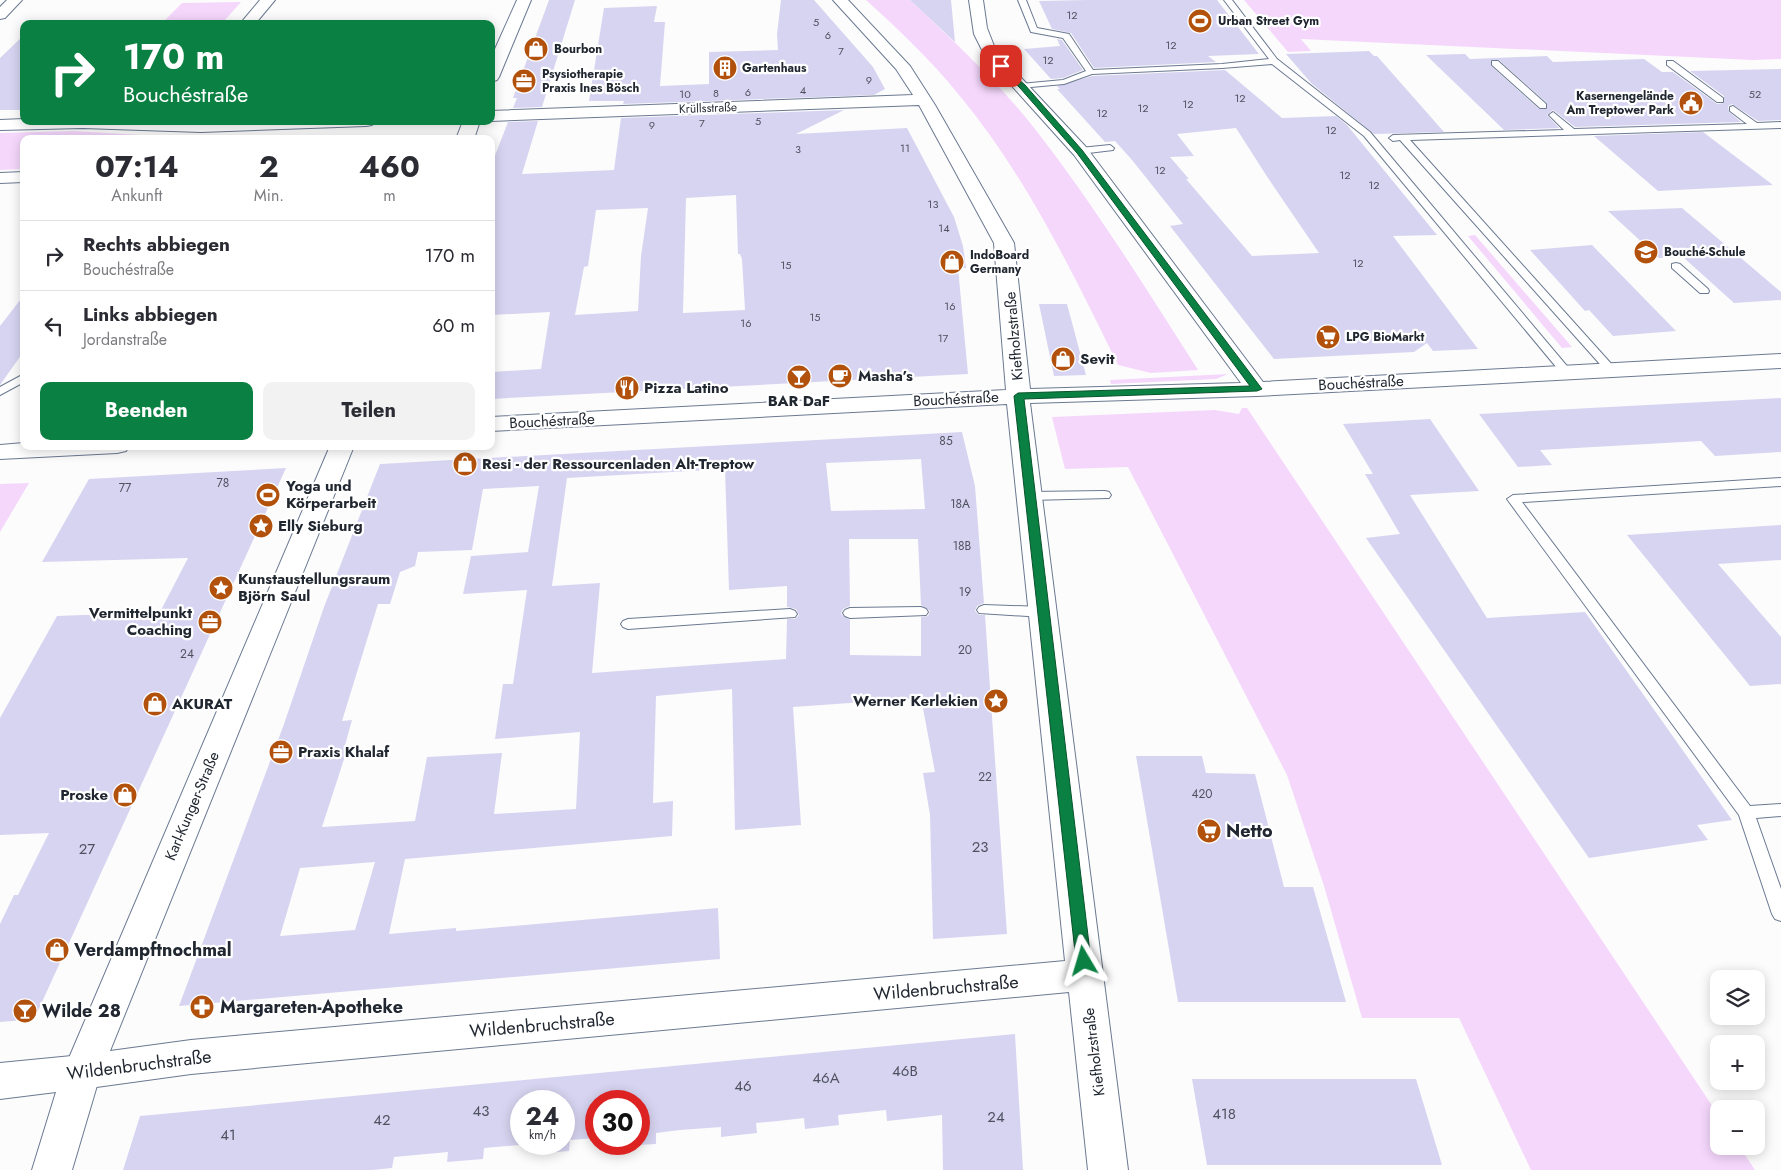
<!DOCTYPE html>
<html lang="de">
<meta charset="utf-8">
<style>
:root{--surface:#fff;--page:#f2f2f3;--text:#2b2b33;--muted:#7c7c81;--line:#e1e1e2;--accent:#0b8043}
body{margin:0;font-family:Jost,sans-serif;background:var(--page);color:var(--text);height:100vh;display:flex;flex-direction:column;font-size:19px;white-space:nowrap}
*{box-sizing:border-box;margin:0}
p{font-size:16px;color:var(--muted)}
.icon{flex:none;width:28px;height:28px;fill:none;stroke:currentColor;stroke-width:2;stroke-linecap:round;stroke-linejoin:round}
.map{position:relative;flex:1;overflow:hidden}
.side{position:absolute;left:20px;top:135px;width:475px;height:315px;display:flex;flex-direction:column;background:var(--surface);border-radius:10px;box-shadow:0 2px 12px #0003}
.side>*{flex:none}
.top-card{position:absolute;left:20px;top:20px;width:475px;height:105px;border-radius:10px;box-shadow:0 2px 12px #0003;background:#0b8043;color:#fff;overflow:hidden}
.buttons{position:absolute;left:1710px;top:970px;display:grid;gap:10px}
.buttons a{display:grid;place-items:center;width:55px;height:55px;border-radius:10px;background:var(--surface);box-shadow:0 2px 12px #0003;font-size:25px}
.speed{position:absolute;left:510px;top:1090px;display:flex;gap:10px;font-size:25px;font-weight:700;text-align:center}
.speed>*{display:grid;place-content:center;width:65px;height:65px;border-radius:50%;background:var(--surface);box-shadow:0 2px 12px #0003;line-height:1}
.speed small{font-size:12px;font-weight:400}
.speed .limit{border:8px solid #d22;background:#fff;color:#111}
.pin{position:absolute;display:grid;place-items:center;width:42px;height:42px;color:#fff;margin:-21px;border-radius:10px;box-shadow:0 2px 8px #0006}
.me{position:absolute;width:55px;margin:-28px;rotate:353deg;stroke-linejoin:round;filter:drop-shadow(0 0 4px #0008)}
.turn{display:flex;align-items:center;gap:18px;height:105px;padding:0 20px;font-size:22px}
.turn .icon{width:65px;height:65px;stroke-width:2.5}
.turn b{display:block;font-size:35px;line-height:42px}
.eta{display:flex;justify-content:space-evenly;align-items:center;height:85px;text-align:center}
.eta b{font-size:30px;font-weight:700;line-height:35px}
.cta{display:flex;gap:10px;margin-top:auto;padding:10px 20px}
.cta a{flex:1;height:58px;border-radius:10px;background:var(--accent);color:#fff;font-size:20px;font-weight:700;line-height:58px;text-align:center}
.cta a+a{background:var(--page);color:var(--text)}
ul{padding:0;list-style:none}
li{display:flex;align-items:center;gap:15px;height:70px;padding:0 20px;border-top:1px solid var(--line)}
li div{flex:1}
li b{display:block;font-size:19px}
li em{font-style:normal}
.map>svg:first-child{display:block}
.green{fill:#f5d7fc}
.building{fill:#d7d4f1;fill-rule:evenodd}
.lines{fill:none;stroke-linecap:round;stroke-linejoin:round}
.service-casing{stroke:#6b7991;stroke-width:2}
.minor-casing{stroke:#6b7991;stroke-width:2}
.tertiary-casing{stroke:#6b7991;stroke-width:2}
.service{fill:#fff;fill-rule:evenodd}
.minor{fill:#fff;fill-rule:evenodd}
.tertiary{fill:#fff;fill-rule:evenodd}
.route{fill:#0b8043;stroke:#07532c}
.labels{text-anchor:middle;dominant-baseline:central;stroke-width:4.5;stroke-linejoin:round;paint-order:stroke}
.far-number-label{font-size:11px;fill:#4e5260}
.far-poi-label{font-size:12px;font-weight:bold;fill:#212730;stroke:#fff;text-anchor:start}
.far-street-label{font-size:12px;fill:#212730;stroke:#fff}
.number-label{font-size:12px;fill:#4e5260}
.street-label{font-size:15px;fill:#212730;stroke:#fff}
.poi-label{font-size:15px;font-weight:bold;fill:#212730;stroke:#fff;text-anchor:start}
.near-number-label{font-size:15px;fill:#4e5260}
.near-poi-label{font-size:18px;font-weight:bold;fill:#212730;stroke:#fff;text-anchor:start}
.near-street-label{font-size:18px;fill:#212730;stroke:#fff}
</style>
<div class="map">
<svg width="1781" height="1170" viewBox="0 0 1781 1170">
<rect width="100%" height="100%" fill="#fcfcfc"/>
<!-- green -->
<path class="green" d="M866,0H910C950,38 992,76 1027,119C1090,198 1143,284 1198,370L1151,373L1118,365C1073,273 1025,174 959,95C931,60 899,30 866,0Z
M1244,0H1781V59L1753,60L1301,39L1311,51L1288,52Z
M241,2L225,20L164,21L182,3Z
M73,131L141,135L138,139H24V169L0,170V133Z
M1475,235L1572,347L1562,348L1468,236Z
M1228,374L1216,379L1111,384L1110,380Z
M1242,408H1247L1719,1116V1146H1739L1755,1170H1531L1459,1018H1362L1324,886L1287,775L1128,467L1065,469L1052,417L1215,410L1239,414Z
M29,483L0,532V484Z"/>
<!-- building -->
<path class="building" d="M549,0H575L542,107L513,108L517,98H513Z
M781,0H814L873,67L885,89L874,95L623,104L624,101H589L604,8L657,6L654,22H665L660,86L709,84V52L778,50L777,34Z
M910,0H951L955,42Z
M1087,0H1217L1259,54L1208,56L1216,62L1094,68L1071,33L1052,29L1039,1Z
M24,35V110H0V58Z
M1057,39L1062,40L1083,70L1063,78L1051,79L1024,49L1060,46Z
M1369,51L1374,56H1377L1444,132L1374,134L1312,84L1286,54Z
M1465,54L1470,59L1547,56L1553,62L1644,59L1662,72H1673L1717,104L1724,103V96L1690,71L1781,69V120L1758,121L1732,104L1728,106L1729,112L1741,122L1575,127L1553,110L1547,115L1559,128L1504,130L1426,55ZM1491,60H1499L1547,103V109H1539L1491,66Z
M1225,70L1282,118L1336,116L1347,125L1437,235L1393,236L1478,349L1433,351L1427,343L1414,352L1274,359L1170,226L1183,224L1132,160L1115,141L1105,142L1057,89H1060L1057,86L1092,76ZM1236,128L1266,175L1319,253L1252,256L1186,179H1189L1170,157L1194,156L1177,134Z
M844,110L796,134L907,128L954,217L963,246L966,268H958L968,374L491,399V372L541,369L550,312L491,315V166L508,122L538,121L522,174L614,170L621,118ZM736,195L738,254H740L742,259L745,310L683,313L686,198ZM648,208L641,256L638,311L575,315L584,267L588,266L596,210Z
M1703,132L1773,185L1658,191L1594,136Z
M1682,208L1781,292V300L1734,303L1683,257L1659,258L1608,211Z
M1592,245L1676,331L1613,336L1589,310L1585,311L1530,250Z
M24,295V351L0,385V326Z
M1039,304H1067L1086,375L1054,376Z
M1781,398V452L1715,456L1701,441L1540,450L1552,465L1518,467L1479,414Z
M1430,419L1479,491L1410,495L1487,618L1585,612L1732,820L1697,825L1708,840L1589,858L1366,538L1400,534L1365,474H1373L1343,424Z
M962,432L975,486L984,603L977,606L975,611L979,615H985L1007,934L933,939L930,815L923,773L935,772L921,698L793,707L801,825L735,830L732,689L656,696L653,803L673,801L672,836L405,859L389,934L456,928V931L718,908L720,959L179,1006L284,724L324,607L380,464ZM921,459L925,509L831,511L826,463ZM725,469L729,590L787,586V607L796,609L799,615L795,619H787L786,659L592,673L600,583L552,586L567,478ZM539,486L528,552L471,556L463,594L527,590L513,684H503L495,739L580,732L576,809L494,814L502,753L427,757L415,821L322,827L347,750L344,749L352,720L342,721L378,604H390L400,572L415,566L418,552L472,550L483,489ZM849,539H918L921,605L930,611L928,616L921,617V656L850,655V620L841,614L843,609L850,606ZM375,862L355,930L280,936L300,868Z
M286,468L37,1013L25,1020L0,1022V924L14,895H18L49,833L0,835V718L57,616L160,612L188,558L42,562L89,479Z
M1781,525V560L1718,564L1781,637V684L1750,686L1627,535Z
M1136,756H1202L1206,773L1255,774L1284,887H1313L1346,1002H1178Z
M1015,1034L1023,1170H943L942,1115L887,1121L886,1110L838,1115L839,1125L805,1129L804,1118L778,1121L756,1123L757,1133L721,1137V1127L680,1130L656,1133V1144L619,1146L620,1144H639V1101H596V1138L570,1140L569,1151L534,1154L535,1144H564V1101H521V1144H531L484,1148L483,1159L447,1162L448,1152L394,1157L392,1168L372,1170H123L140,1116Z
M1192,1079H1416L1442,1165H1207Z"/>
<g class="lines">
<defs>
<path id="service" d="M1018,0H1026L1037,28L1069,34L1093,70L1222,64L1269,59L1224,0H1232L1277,59L1370,132L1572,372L1570,374H1562L1364,136L1272,64L1222,68L1092,74L1064,84L1020,88V84L1063,80L1086,71L1063,38L1031,32Z
M1492,61H1498L1546,104V108H1540L1492,65Z
M1667,61H1673L1723,98V102H1717L1667,65Z
M1733,106L1757,123L1781,122V128L1410,140L1615,368L1617,370L1615,372H1607L1400,140L1393,141L1389,138L1393,135L1564,130L1549,115L1553,112L1574,129L1747,124L1730,111V107Z
M1110,145L1114,148L1113,150L1080,154L1076,151L1080,148Z
M1676,263L1680,264L1708,289L1709,291L1708,293H1700L1672,268V264Z
M24,374V382L0,395V387Z
M1781,478V486L1522,502L1750,806L1781,804V816L1756,818L1781,889V921L1775,919L1772,914L1739,815L1507,499L1513,495Z
M1105,491L1109,492L1111,495L1109,498L1030,500L1024,496L1030,492Z
M984,605L1043,607L1048,609L1050,612L1048,615L1043,617L979,613L977,610L979,607Z
M921,607L926,609L928,612L926,615L850,618L845,616L843,613L845,610L850,608Z
M790,609L795,611L797,614L795,617L628,629L623,627L621,624L623,621L628,619Z"/>
<path id="minor" d="M7,0H22L5,18L0,19V7Z
M260,0H275L255,24H240Z
M517,0H531L499,77L497,80L491,82V58Z
M833,0H848L910,66L935,105L1014,243L1030,389L1241,383L1074,155L985,56L974,34L969,0H983L987,28L996,51L1086,147L1263,382L1781,354V368L1257,396L1030,403L1128,1170H1088L1069,992L191,1074L82,1089L68,1084L63,1072L330,446H354L110,1051L191,1040L1065,961L1007,404L491,431V417L1006,390L994,243L919,105L491,121V111L913,95L896,69Z
M24,119V121H374L372,125L366,126L201,132L83,128L0,130V120Z
M463,121H480L474,139H456Z
M24,172V182L0,183V173Z
M24,443V446H129L126,451L117,453L0,459V445Z"/>
<path id="tertiary" d="M82,1055L96,1060L101,1072L72,1170H32L56,1092L0,1099V1063Z"/>
</defs>
<!-- service casing -->
<use href="#service" class="service-casing"/>
<!-- minor casing -->
<use href="#minor" class="minor-casing"/>
<!-- tertiary casing -->
<use href="#tertiary" class="tertiary-casing"/>
<!-- service -->
<use href="#service" class="service"/>
<!-- minor -->
<use href="#minor" class="minor"/>
<!-- tertiary -->
<use href="#tertiary" class="tertiary"/>
</g>
<!-- route -->
<path class="route" d="M1001,64L1025,85L1082,150L1262,389L1257,391L1024,399L1091,961L1089,965L1084,967L1078,965L1076,961L1014,396L1018,393L1250,386L1077,153L1020,88L998,66Z"/>
<!-- icons -->
<defs>
<symbol id="stadium-disc" viewBox="-11 -11 22 22"><circle r="9.5" fill="#b1510c" stroke="#fff"/><path d="M0-5a6.5 5 0 1 0 0 10a6.5 5 0 1 0 0-10ZM-3.5-1.8h7v3.6h-7Z" fill="#fff"/></symbol>
<symbol id="shop-disc" viewBox="-11 -11 22 22"><circle r="9.5" fill="#b1510c" stroke="#fff"/><path d="M-5-2.5h2.3a2.7 3.5 0 0 1 5.4 0H5L5.5 6h-11ZM-1.5-2.5h3a1.5 2.3 0 0 0-3 0Z" fill="#fff"/></symbol>
<symbol id="building-disc" viewBox="-11 -11 22 22"><circle r="9.5" fill="#b1510c" stroke="#fff"/><path d="M-4-6H4V6H1V3H-1V6H-4ZM-2.5-4.3h1.7v1.8h-1.7ZM.8-4.3h1.7v1.8H.8ZM-2.5-1h1.7V.8h-1.7ZM.8-1h1.7V.8H.8Z" fill="#fff"/></symbol>
<symbol id="office-disc" viewBox="-11 -11 22 22"><circle r="9.5" fill="#b1510c" stroke="#fff"/><path d="M-6-3h4V-5.5h4V-3h4V5H-6ZM-1-4.5V-3h2v-1.5ZM-6 0V1H6V0Z" fill="#fff"/></symbol>
<symbol id="civic-disc" viewBox="-11 -11 22 22"><circle r="9.5" fill="#b1510c" stroke="#fff"/><path d="M-.6-6.5H3V-4.5H.6V-3L4-1V1h2V6H-6V1h2V-1L-.6-3ZM-1.2 2.5V6h2.4V2.5Z" fill="#fff"/></symbol>
<symbol id="school-disc" viewBox="-11 -11 22 22"><circle r="9.5" fill="#b1510c" stroke="#fff"/><path d="M0-5L7-2L0 1L-7-2ZM-4 1L0 2.5L4 1V4Q0 6-4 4Z" fill="#fff"/></symbol>
<symbol id="supermarket-disc" viewBox="-11 -11 22 22"><circle r="9.5" fill="#b1510c" stroke="#fff"/><path d="M-6-5.5h2.5l.6 2H6L4.5 2H-2.5L-4.4-4H-6ZM-1.5 3.2a1.3 1.3 0 1 0 .1 0ZM3 3.2a1.3 1.3 0 1 0 .1 0Z" fill="#fff"/></symbol>
<symbol id="cafe-disc" viewBox="-11 -11 22 22"><circle r="9.5" fill="#b1510c" stroke="#fff"/><path d="M-5.5-4.5H6V0H3Q3 3.5 0 3.5H-2.5Q-5.5 3.5-5.5 0ZM3-3.2v2h1.7v-2ZM-6 4.5H4V6H-6Z" fill="#fff"/></symbol>
<symbol id="bar-disc" viewBox="-11 -11 22 22"><circle r="9.5" fill="#b1510c" stroke="#fff"/><path d="M-6-5H6L.8 .8V4.5H3.5V6h-7V4.5H-.8V.8Z" fill="#fff"/></symbol>
<symbol id="restaurant-disc" viewBox="-11 -11 22 22"><circle r="9.5" fill="#b1510c" stroke="#fff"/><path d="M-5-6h1v4h1v-4h1v4h1v-4h1v5L-1.5 .5V6h-2V.5L-5-1ZM5-6V6H3V1.5H1.5Q1.5-4 5-6Z" fill="#fff"/></symbol>
<symbol id="sight-disc" viewBox="-11 -11 22 22"><circle r="9.5" fill="#b1510c" stroke="#fff"/><path d="M0-6L1.8-2.2L6-1.7L2.9 1.2L3.7 5.4L0 3.3L-3.7 5.4L-2.9 1.2L-6-1.7L-1.8-2.2Z" fill="#fff"/></symbol>
<symbol id="pharmacy-disc" viewBox="-11 -11 22 22"><circle r="9.5" fill="#b1510c" stroke="#fff"/><path d="M-2-6h4v4h4v4h-4v4h-4v-4h-4v-4h4Z" fill="#fff"/></symbol>
</defs>
<g fill-rule="evenodd">
<use href="#stadium-disc" x="1186" y="7" width="28" height="28"/>
<use href="#shop-disc" x="522" y="35" width="28" height="28"/>
<use href="#building-disc" x="711" y="54" width="28" height="28"/>
<use href="#office-disc" x="510" y="67" width="28" height="28"/>
<use href="#civic-disc" x="1677" y="89" width="28" height="28"/>
<use href="#school-disc" x="1632" y="238" width="28" height="28"/>
<use href="#shop-disc" x="938" y="248" width="28" height="28"/>
<use href="#supermarket-disc" x="1314" y="323" width="28" height="28"/>
<use href="#shop-disc" x="1049" y="345" width="28" height="28"/>
<use href="#cafe-disc" x="826" y="362" width="28" height="28"/>
<use href="#bar-disc" x="785" y="363" width="28" height="28"/>
<use href="#restaurant-disc" x="613" y="374" width="28" height="28"/>
<use href="#shop-disc" x="451" y="450" width="28" height="28"/>
<use href="#stadium-disc" x="254" y="481" width="28" height="28"/>
<use href="#sight-disc" x="247" y="512" width="28" height="28"/>
<use href="#sight-disc" x="207" y="574" width="28" height="28"/>
<use href="#office-disc" x="196" y="608" width="28" height="28"/>
<use href="#sight-disc" x="982" y="687" width="28" height="28"/>
<use href="#shop-disc" x="141" y="690" width="28" height="28"/>
<use href="#office-disc" x="267" y="738" width="28" height="28"/>
<use href="#shop-disc" x="111" y="781" width="28" height="28"/>
<use href="#supermarket-disc" x="1195" y="817" width="28" height="28"/>
<use href="#shop-disc" x="43" y="936" width="28" height="28"/>
<use href="#pharmacy-disc" x="188" y="993" width="28" height="28"/>
<use href="#bar-disc" x="11" y="997" width="28" height="28"/>
</g>
<g class="labels">
<!-- far-number labels -->
<g class="far-number-label">
<text x="1072" y="15">12</text>
<text x="816" y="22">5</text>
<text x="828" y="35">6</text>
<text x="1171" y="45">12</text>
<text x="841" y="51">7</text>
<text x="1048" y="60">12</text>
<text x="869" y="80">9</text>
<text x="803" y="90">4</text>
<text x="748" y="92">6</text>
<text x="716" y="93">8</text>
<text x="685" y="94">10</text>
<text x="1755" y="94">52</text>
<text x="1240" y="98">12</text>
<text x="1188" y="104">12</text>
<text x="1143" y="108">12</text>
<text x="1102" y="113">12</text>
<text x="758" y="121">5</text>
<text x="702" y="123">7</text>
<text x="652" y="125">9</text>
<text x="1331" y="130">12</text>
<text x="905" y="148">11</text>
<text x="798" y="149">3</text>
<text x="1160" y="170">12</text>
<text x="1345" y="175">12</text>
<text x="1374" y="185">12</text>
<text x="933" y="204">13</text>
<text x="944" y="228">14</text>
<text x="1358" y="263">12</text>
<text x="786" y="265">15</text>
<text x="950" y="306">16</text>
<text x="815" y="317">15</text>
<text x="746" y="323">16</text>
<text x="943" y="338">17</text>
</g>
<!-- far-poi labels -->
<g class="far-poi-label">
<text x="1218" y="21">Urban Street Gym</text>
<text x="554" y="49">Bourbon</text>
<text x="742" y="68">Gartenhaus</text>
<text x="542" y="74">Psysiotherapie<tspan x="542" dy="14">Praxis Ines Bösch</tspan></text>
<text x="1674" y="96" text-anchor="end">Kasernengelände<tspan x="1674" dy="14">Am Treptower Park</tspan></text>
<text x="1664" y="252">Bouché-Schule</text>
<text x="970" y="255">IndoBoard<tspan x="970" dy="14">Germany</tspan></text>
<text x="1346" y="337">LPG BioMarkt</text>
</g>
<!-- far-street labels -->
<g class="far-street-label">
<text transform="translate(708 108) rotate(-2)">Krüllsstraße</text>
</g>
<!-- number labels -->
<g class="number-label">
<text x="946" y="441">85</text>
<text x="223" y="483">78</text>
<text x="125" y="488">77</text>
<text x="960" y="504">18A</text>
<text x="962" y="546">18B</text>
<text x="965" y="592">19</text>
<text x="965" y="650">20</text>
<text x="187" y="654">24</text>
<text x="985" y="777">22</text>
<text x="1202" y="794">420</text>
</g>
<!-- street labels -->
<g class="street-label">
<text transform="translate(1014 336) rotate(-95)">Kiefholzstraße</text>
<text transform="translate(1361 383) rotate(-3)">Bouchéstraße</text>
<text transform="translate(956 399) rotate(-3)">Bouchéstraße</text>
<text transform="translate(552 421) rotate(-3)">Bouchéstraße</text>
<text transform="translate(192 806) rotate(-67)">Karl-Kunger-Straße</text>
<text transform="translate(1094 1052) rotate(-97)">Kiefholzstraße</text>
</g>
<!-- poi labels -->
<g class="poi-label">
<text x="1080" y="359">Sevit</text>
<text x="858" y="376">Masha’s</text>
<text x="644" y="388">Pizza Latino</text>
<text x="799" y="401" text-anchor="middle">BAR DaF</text>
<text x="482" y="464">Resi - der Ressourcenladen Alt-Treptow</text>
<text x="286" y="486">Yoga und<tspan x="286" dy="17">Körperarbeit</tspan></text>
<text x="278" y="526">Elly Sieburg</text>
<text x="238" y="579">Kunstaustellungsraum<tspan x="238" dy="17">Björn Saul</tspan></text>
<text x="192" y="613" text-anchor="end">Vermittelpunkt<tspan x="192" dy="17">Coaching</tspan></text>
<text x="978" y="701" text-anchor="end">Werner Kerlekien</text>
<text x="172" y="704">AKURAT</text>
<text x="298" y="752">Praxis Khalaf</text>
<text x="108" y="795" text-anchor="end">Proske</text>
</g>
<!-- near-number labels -->
<g class="near-number-label">
<text x="980" y="847">23</text>
<text x="87" y="849">27</text>
<text x="905" y="1071">46B</text>
<text x="826" y="1078">46A</text>
<text x="743" y="1086">46</text>
<text x="481" y="1111">43</text>
<text x="1224" y="1114">418</text>
<text x="996" y="1117">24</text>
<text x="382" y="1120">42</text>
<text x="228" y="1135">41</text>
</g>
<!-- near-poi labels -->
<g class="near-poi-label">
<text x="1226" y="831">Netto</text>
<text x="74" y="950">Verdampftnochmal</text>
<text x="220" y="1007">Margareten-Apotheke</text>
<text x="42" y="1011">Wilde 28</text>
</g>
<!-- near-street labels -->
<g class="near-street-label">
<text transform="translate(946 988) rotate(-5)">Wildenbruchstraße</text>
<text transform="translate(542 1025) rotate(-5)">Wildenbruchstraße</text>
<text transform="translate(139 1065) rotate(-7)">Wildenbruchstraße</text>
</g>
</g>
</svg>
<div class="buttons">
<a><svg class="icon" aria-label="layers" viewBox="0 0 24 24"><path d="M12 4l9 5-9 5-9-5zM3 14l9 5 9-5"/></svg></a>
<a>+</a>
<a>−</a>
</div>
<div class="speed"><div>24<small>km/h</small></div><div class="limit">30</div></div>
<div class="pin" style="left:1001px;top:66px;background:#d93025"><svg class="icon" aria-label="arrive" viewBox="0 0 24 24"><path d="M6 21V4h12l-3 4 3 4H6"/></svg></div>
<svg class="me" style="left:1084px;top:961px" viewBox="-20 -20 40 40"><path d="M0-17L14 15 0 8-14 15z" fill="#0b8043" stroke="#fff" stroke-width="4"/></svg>
<div class="top-card">
<div class="turn"><svg class="icon" aria-label="right" viewBox="0 0 24 24"><path d="M7 20v-9h11M14 6l5 5-5 5"/></svg><div><b>170 m</b>Bouchéstraße</div></div>
</div>
<section class="side">
<div class="eta">
<div><b>07:14</b><p>Ankunft</p></div>
<div><b>2</b><p>Min.</p></div>
<div><b>460</b><p>m</p></div>
</div>
<ul>
<li><svg class="icon" aria-label="right" viewBox="0 0 24 24"><path d="M7 20v-9h11M14 6l5 5-5 5"/></svg><div><b>Rechts abbiegen</b><p>Bouchéstraße</p></div><em>170 m</em></li>
<li><svg class="icon" aria-label="left" viewBox="0 0 24 24"><path d="M17 20v-9H6M10 6l-5 5 5 5"/></svg><div><b>Links abbiegen</b><p>Jordanstraße</p></div><em>60 m</em></li>
</ul>
<div class="cta"><a>Beenden</a><a>Teilen</a></div>
</section>
</div>
